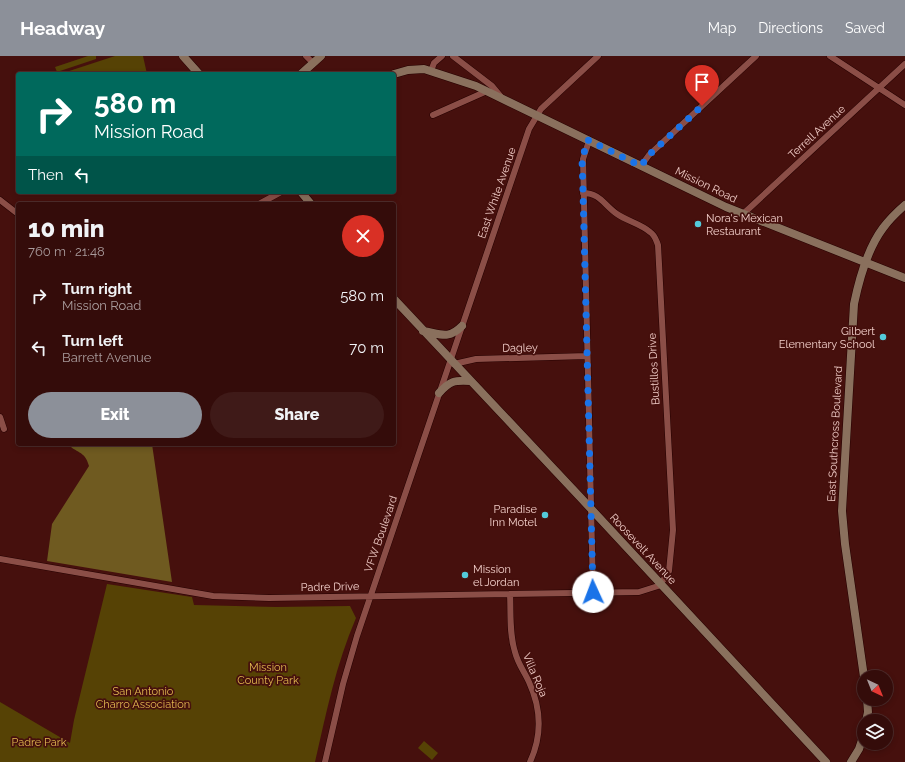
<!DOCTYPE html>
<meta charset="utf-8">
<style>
:root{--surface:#340c0a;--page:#3f1a18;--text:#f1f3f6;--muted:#a99b9c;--line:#4e2c2b;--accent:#8c9099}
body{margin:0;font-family:Raleway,sans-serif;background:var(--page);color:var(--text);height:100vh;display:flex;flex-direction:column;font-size:15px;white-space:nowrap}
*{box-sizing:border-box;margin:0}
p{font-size:13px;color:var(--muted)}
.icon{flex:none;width:22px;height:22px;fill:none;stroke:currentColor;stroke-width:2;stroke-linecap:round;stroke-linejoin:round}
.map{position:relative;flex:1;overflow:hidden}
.sheet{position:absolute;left:16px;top:146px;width:380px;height:244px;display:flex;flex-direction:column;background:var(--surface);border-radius:4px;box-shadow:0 2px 6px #0003,0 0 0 1px var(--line)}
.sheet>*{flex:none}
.top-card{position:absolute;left:16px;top:16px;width:380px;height:122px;border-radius:4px;box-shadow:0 2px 6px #0003,0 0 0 1px var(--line);background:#00695c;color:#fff;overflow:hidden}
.needle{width:26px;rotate:137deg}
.buttons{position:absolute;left:857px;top:614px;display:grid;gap:8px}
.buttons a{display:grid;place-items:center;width:36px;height:36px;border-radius:50%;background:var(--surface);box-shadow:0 2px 6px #0003,0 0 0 1px var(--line);font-size:20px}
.pin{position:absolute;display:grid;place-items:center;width:34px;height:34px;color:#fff;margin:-41px -17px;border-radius:50% 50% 50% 0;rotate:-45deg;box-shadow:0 0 4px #0007}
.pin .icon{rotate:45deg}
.me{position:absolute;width:44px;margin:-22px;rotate:358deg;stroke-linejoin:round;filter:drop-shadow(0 0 3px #0008)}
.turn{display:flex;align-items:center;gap:14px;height:84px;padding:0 12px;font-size:18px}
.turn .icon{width:52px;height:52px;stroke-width:2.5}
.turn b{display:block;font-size:28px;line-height:34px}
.then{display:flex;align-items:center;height:38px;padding:0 12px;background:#0003;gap:8px;font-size:15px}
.round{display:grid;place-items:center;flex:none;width:42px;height:42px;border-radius:21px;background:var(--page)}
.summary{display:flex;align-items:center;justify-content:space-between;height:68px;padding:0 12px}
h1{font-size:24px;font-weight:800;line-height:30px}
.cta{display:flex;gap:8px;margin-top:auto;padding:8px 12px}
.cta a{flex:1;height:46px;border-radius:24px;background:var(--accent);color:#fff;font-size:16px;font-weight:800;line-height:46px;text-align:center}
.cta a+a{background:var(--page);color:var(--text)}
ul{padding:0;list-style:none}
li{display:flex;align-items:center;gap:12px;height:52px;padding:0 12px}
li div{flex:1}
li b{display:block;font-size:15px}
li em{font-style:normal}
header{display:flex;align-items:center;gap:24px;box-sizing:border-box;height:56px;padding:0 20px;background:var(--accent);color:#fff}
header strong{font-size:19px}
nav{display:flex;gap:22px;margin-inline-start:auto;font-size:14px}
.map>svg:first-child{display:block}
.green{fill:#564205}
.forest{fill:#6f5a20}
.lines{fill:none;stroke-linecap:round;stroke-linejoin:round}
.street-casing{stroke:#250001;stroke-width:7}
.secondary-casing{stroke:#250001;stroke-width:9}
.street{stroke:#8b4e47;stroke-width:6}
.secondary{stroke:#8a705d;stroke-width:8}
.route{stroke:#1a73e8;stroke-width:7;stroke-dasharray:0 12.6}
.poi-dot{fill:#53cbdb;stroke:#46100d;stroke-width:1.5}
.labels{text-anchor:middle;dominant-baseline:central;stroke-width:3.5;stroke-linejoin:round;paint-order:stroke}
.street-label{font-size:11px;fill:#f2cec9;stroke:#46100d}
.poi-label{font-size:11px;fill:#f2cec9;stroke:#46100d;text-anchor:start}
.park-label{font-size:11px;fill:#e1b950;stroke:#46100d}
</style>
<header>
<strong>Headway</strong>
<nav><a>Map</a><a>Directions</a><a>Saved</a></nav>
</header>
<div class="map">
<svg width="905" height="706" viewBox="0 0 905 706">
<rect width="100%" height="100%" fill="#46100d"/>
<!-- green -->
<path class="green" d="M88,0H96V3L57,16L55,11Z
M115,0H143L147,18H60Z
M107,528L192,541L194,549L276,551L350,550L356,562C336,608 326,658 315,706H0V646L70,687L74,664Z
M424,685L438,697L432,704L418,692Z"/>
<!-- forest -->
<path class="forest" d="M68,388H152L172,526L47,505L52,468L89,410C85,394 75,397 68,388Z"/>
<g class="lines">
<defs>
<path id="street" d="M306,0L313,7
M453,0L492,30L502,42
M830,0L905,49
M431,15L434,7L442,0
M433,59L487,35
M589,85L583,103L593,536
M641,110L649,99L756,0
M0,144L18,158
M259,148L281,136
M743,158L905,8
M454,308L476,303L587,300
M0,361L4,373
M0,503L213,540L269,542L639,536L658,530L665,522L669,515L673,474L658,189C656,184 655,179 650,176C641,168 627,165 617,158C604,149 600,137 583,137
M510,538C511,557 509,577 515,596C518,608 524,615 529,626C541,652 542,680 530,706
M325,706L343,628L357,580L529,73L541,53L598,0"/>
<path id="secondary" d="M183,0L199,18
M301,18L321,0
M394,18L408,14L424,13L476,30L726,151L905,222
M301,136L311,148
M394,243L580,441L826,706
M423,275C441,278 448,284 462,270
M439,337C450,325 454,324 470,325
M864,621L845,488L842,455L854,248C859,224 868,192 883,172C889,164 897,156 905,149
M866,665L868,656L867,643
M851,706L859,693L864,678"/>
</defs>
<!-- street casing -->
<use href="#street" class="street-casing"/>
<!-- secondary casing -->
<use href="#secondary" class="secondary-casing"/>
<!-- street -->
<use href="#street" class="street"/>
<!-- secondary -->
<use href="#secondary" class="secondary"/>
</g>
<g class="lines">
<!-- route -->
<path class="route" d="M593,536L583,136L582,103L588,84L641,110L649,99L702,50"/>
</g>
<!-- markers -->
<g class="poi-dot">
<circle cx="698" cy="168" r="4"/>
<circle cx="883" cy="281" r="4"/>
<circle cx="545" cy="459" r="4"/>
<circle cx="465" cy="519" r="4"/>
</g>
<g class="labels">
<!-- street labels -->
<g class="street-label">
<text transform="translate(817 76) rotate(-43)">Terrell Avenue</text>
<text transform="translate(706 129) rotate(26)">Mission Road</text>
<text transform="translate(497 137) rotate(-71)">East White Avenue</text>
<text transform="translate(520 292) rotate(-1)">Dagley</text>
<text transform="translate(654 313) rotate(-93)">Bustillos Drive</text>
<text transform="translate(835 378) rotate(-87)">East Southcross Boulevard</text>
<text transform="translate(381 478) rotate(-71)">VFW Boulevard</text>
<text transform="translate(643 493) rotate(47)">Roosevelt Avenue</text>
<text transform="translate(330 531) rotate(-1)">Padre Drive</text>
<text transform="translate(535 619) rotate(67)">Villa Roja</text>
</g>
<!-- poi labels -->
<g class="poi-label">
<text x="706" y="162">Nora's Mexican<tspan x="706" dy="13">Restaurant</tspan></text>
<text x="875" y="275" text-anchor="end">Gilbert<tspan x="875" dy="13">Elementary School</tspan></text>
<text x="537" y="453" text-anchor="end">Paradise<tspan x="537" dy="13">Inn Motel</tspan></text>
<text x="473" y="513">Mission<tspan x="473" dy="13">el Jordan</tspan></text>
</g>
<!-- park labels -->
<g class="park-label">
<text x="268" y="611">Mission<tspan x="268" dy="13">County Park</tspan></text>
<text x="143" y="635">San Antonio<tspan x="143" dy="13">Charro Association</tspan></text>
<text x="39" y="686">Padre Park</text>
</g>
</g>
</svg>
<div class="buttons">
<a><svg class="needle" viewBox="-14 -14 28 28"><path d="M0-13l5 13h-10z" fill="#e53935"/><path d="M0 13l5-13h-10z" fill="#a99b9c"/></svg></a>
<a><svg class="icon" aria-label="layers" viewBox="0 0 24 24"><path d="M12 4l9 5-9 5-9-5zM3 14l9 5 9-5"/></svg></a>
</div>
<div class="pin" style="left:702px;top:50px;background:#d93025"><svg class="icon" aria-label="arrive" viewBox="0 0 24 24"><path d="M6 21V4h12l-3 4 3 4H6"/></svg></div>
<svg class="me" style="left:593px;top:536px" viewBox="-20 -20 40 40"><circle r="19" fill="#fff"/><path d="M0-13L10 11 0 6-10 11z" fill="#1a73e8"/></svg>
<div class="top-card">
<div class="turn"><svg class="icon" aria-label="right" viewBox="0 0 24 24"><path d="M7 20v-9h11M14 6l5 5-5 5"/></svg><div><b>580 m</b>Mission Road</div></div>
<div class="then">Then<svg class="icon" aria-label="left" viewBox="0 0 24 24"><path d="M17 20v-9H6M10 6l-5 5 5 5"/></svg></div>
</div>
<section class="sheet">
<div class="summary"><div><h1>10 min</h1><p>760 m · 21:48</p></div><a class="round" style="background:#d93025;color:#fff"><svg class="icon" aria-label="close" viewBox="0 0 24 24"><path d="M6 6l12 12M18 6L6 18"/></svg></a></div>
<ul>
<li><svg class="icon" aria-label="right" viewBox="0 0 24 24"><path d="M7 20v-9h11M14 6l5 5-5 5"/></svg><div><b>Turn right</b><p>Mission Road</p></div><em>580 m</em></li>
<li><svg class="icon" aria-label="left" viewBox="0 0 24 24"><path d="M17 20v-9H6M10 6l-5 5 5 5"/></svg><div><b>Turn left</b><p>Barrett Avenue</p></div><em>70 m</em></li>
</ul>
<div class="cta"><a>Exit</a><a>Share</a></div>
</section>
</div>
